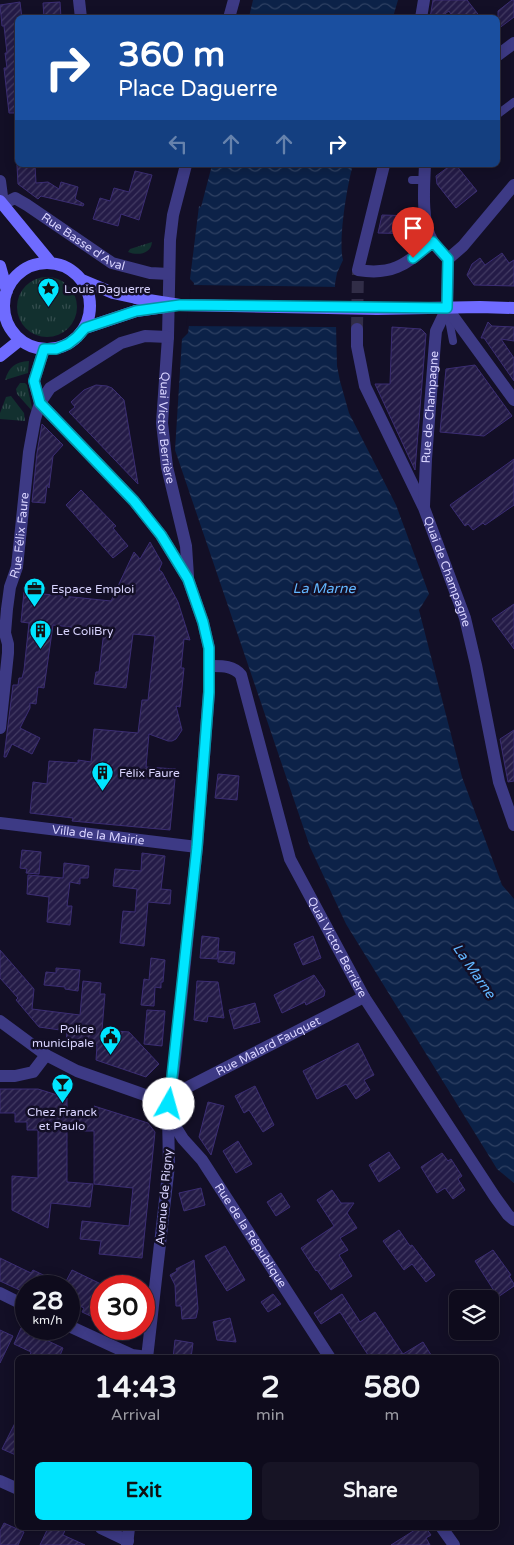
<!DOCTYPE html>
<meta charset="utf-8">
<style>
:root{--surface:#0e0b1c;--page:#171425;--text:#f1f3f6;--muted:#9b9ba3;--line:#2e2b3b;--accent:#00e5ff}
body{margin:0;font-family:"Varela Round",sans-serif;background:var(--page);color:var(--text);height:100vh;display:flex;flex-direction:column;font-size:19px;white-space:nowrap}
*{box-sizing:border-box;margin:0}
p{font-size:16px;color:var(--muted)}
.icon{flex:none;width:28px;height:28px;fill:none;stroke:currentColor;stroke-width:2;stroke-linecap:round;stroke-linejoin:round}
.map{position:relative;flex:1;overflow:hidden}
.side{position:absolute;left:15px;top:1355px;width:484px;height:175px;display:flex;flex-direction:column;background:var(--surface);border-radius:8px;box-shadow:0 2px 12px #0003,0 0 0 1px var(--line)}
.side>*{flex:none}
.banner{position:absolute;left:15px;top:15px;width:485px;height:152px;border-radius:8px;box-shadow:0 2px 12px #0003,0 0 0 1px var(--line);background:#1a4fa0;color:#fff;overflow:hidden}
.controls{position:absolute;left:449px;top:1290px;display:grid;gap:10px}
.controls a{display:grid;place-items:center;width:50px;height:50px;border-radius:8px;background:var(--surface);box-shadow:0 2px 12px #0003,0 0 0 1px var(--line);font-size:25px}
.speed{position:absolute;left:15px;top:1275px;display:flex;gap:10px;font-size:25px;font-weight:700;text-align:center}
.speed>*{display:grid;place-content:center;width:65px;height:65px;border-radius:50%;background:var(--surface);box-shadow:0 2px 12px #0003,0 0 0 1px var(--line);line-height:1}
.speed small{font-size:12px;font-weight:400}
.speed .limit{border:8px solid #d22;background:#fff;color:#111}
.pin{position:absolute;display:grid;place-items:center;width:42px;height:42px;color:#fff;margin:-51px -21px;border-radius:50% 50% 50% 0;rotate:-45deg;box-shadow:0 0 5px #0007}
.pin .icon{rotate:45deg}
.me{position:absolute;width:55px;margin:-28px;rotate:7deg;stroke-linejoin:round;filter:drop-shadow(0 0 4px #0008)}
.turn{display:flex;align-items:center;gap:18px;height:105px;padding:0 20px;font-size:22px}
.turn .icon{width:65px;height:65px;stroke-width:2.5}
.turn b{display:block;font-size:35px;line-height:42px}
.lanes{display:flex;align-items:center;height:48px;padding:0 20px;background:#0003;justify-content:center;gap:25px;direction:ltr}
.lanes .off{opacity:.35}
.eta{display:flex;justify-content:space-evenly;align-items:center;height:85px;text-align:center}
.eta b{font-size:30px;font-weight:700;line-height:35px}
.button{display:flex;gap:10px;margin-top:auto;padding:10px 20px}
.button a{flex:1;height:58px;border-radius:8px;background:var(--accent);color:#111;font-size:20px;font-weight:700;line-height:58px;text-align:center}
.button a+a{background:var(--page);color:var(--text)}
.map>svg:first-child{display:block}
.grass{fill:url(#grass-tufts)}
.water{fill:url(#water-waves)}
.pier{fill:#130f26}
.building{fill:url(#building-hatch);stroke:#3b2d73}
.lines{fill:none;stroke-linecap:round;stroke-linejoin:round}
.street-tunnel{stroke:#312d47;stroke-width:12;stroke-dasharray:12 6;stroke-linecap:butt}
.lane{stroke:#3d3a85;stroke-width:8}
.street{stroke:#3d3a85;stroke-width:12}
.secondary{stroke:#6f6bff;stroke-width:12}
.secondary-bridge{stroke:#6f6bff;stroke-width:12}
.route-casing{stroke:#0095a6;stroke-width:12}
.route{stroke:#00e5ff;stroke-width:9}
.labels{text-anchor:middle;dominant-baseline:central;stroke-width:5;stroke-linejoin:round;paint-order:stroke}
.street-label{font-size:12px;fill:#d9d4ff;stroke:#130f26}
.poi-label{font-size:12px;fill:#d9d4ff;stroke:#130f26;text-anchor:start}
.water-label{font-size:14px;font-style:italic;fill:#62b6ff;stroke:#130f26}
</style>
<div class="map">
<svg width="514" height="1545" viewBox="0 0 514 1545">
<defs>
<pattern id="grass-tufts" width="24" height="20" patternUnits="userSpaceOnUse" patternTransform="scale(1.25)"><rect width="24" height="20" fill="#12302f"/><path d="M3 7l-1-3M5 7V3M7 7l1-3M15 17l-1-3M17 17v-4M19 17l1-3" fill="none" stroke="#344d4e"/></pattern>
<pattern id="water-waves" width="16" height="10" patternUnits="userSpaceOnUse" patternTransform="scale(1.25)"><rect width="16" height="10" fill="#0c2248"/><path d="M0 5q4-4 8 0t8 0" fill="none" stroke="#2f4163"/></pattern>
<pattern id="building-hatch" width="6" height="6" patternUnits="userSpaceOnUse" patternTransform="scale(1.25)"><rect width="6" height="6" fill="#241b47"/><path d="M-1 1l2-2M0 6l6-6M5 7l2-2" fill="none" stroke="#433b63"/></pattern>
</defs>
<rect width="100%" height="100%" fill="#130f26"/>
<!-- grass -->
<path class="grass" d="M152,242C151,254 138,256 128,252L130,249Z
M17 307a30 30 0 1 1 60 0a30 30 0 1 1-60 0Z
M29,361L28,373L5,380C9,367 15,362 29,361Z
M20,383H25L27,385L33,412L17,394L16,389Z
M11,396L24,413L25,421L0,419V413L6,397Z"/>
<!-- water -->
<path class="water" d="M253,0H398L393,17H249Z
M212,165H353C347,185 338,241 343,260L337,273L335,284L337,366L340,381L349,413L396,505L429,594L419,610L462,777L502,885L514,899V1183L497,1169L346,924L310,847L175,450L182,339L188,333L194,283L190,279L199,206L201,207Z"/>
<!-- pier -->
<path class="pier" d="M191,285L338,287V327L186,326Z"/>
<!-- building -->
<path class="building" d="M433,0H467L481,18H453L449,11L439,18H430Z
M512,0H514V17L498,29V11Z
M20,2L22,18H18V113H9L4,68H7L5,53H7L4,26H2L0,5Z
M60,2L61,18H44L43,3Z
M17,165H35L36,183L48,182L59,189L61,182L78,187L75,199L84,204L83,206L41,196L38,199L18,184Z
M451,165H456L477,191L456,208L437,184L436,176Z
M135,171L152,175L139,220L121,214L118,226L93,219L100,198L110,201L114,188L129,192Z
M382,215L416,216L418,234L378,233Z
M502,253L509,263L514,260V286L474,285L467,275L472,264L480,258L485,265Z
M488,322L492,326L514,327V341L501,339L514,358V381L484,338H481Z
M392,327L421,329L426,334L415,470L375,384H390Z
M475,365L512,416L484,436L440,432L446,369Z
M96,385L107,386L112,388L124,400L138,484L69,412L75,407L71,402L84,390Z
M42,424L63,445L53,456L49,488L47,485L45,503L32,502L37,453Z
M514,459V505L485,525L483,523L473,530L468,524L465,526L450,505Z
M81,490L116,526L113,528L128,546L113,558L66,505Z
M150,542L162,563L159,570L162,572L178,602L190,640L184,639L181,668H184L180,707L176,706L182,730L176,739L172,741H168L149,734L146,767L176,769L170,830L72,821L73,818L30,813L33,782L47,784L49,761L78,763V760L91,762L94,729L138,733L142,700H148L155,636L133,634L126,688L94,684L96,672H99L104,631L53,625L44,688L38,687L36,704L30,703V708L20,728L40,738L32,754L12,744L6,757H4L13,685H18L19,678H22L24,670L29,623L21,622L24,592L111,601L134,552L140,559Z
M514,604V649L492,619Z
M514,730V781L508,782L500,739Z
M218,774L239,776L237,800L215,798Z
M22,850L41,852L39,874L26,873L27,869L20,868Z
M142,853L165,856L161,889L171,890L170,904L148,902L144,946L120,943L123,911L135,912L137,889L113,886L115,869L141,871Z
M64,863L89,866L88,878H80V884L70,882L67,906H72L70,925L47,922L49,897L27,894L28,875L63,878Z
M202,936L219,938L218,951L235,952L234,964L218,962V952L217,959L200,958Z
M313,936L321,958L303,965L294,944Z
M0,950L34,989L32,1009L80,1015L83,981L101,983L100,994H105L102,1030L129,1032L159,1064L146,1077L96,1060L97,1045L66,1042L67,1031L39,1027L16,1000L18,998L0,978Z
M151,958L165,960L163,982H161V988L155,987L154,1006L141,1005L144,979L149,980Z
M56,968L80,970L78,991L65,989V987L44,985L46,972L56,973Z
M314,975L325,991L324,996L306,1005L305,1002L282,1013L274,995Z
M197,981L218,982L224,1018L208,1016L207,1022L194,1020Z
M255,1003L260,1022L234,1029L229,1010Z
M147,1010L165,1011L162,1046L144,1044Z
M358,1043L374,1075L364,1080L370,1090L356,1099L346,1084L317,1099L303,1071Z
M255,1086L274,1125L263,1132L249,1110L244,1113L235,1096Z
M0,1089H38L67,1098V1114L94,1115V1106L148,1123L155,1132L142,1258L99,1254L101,1241L80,1239L82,1221L129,1226L133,1188L94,1184V1131H67V1182L93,1184L90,1207L51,1203L48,1228L12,1210V1176L38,1178V1130H27V1122H15V1113H0Z
M208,1102L224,1106L211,1155L199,1137Z
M238,1141L252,1164L236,1173L223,1151Z
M389,1152L400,1168L379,1182L369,1165Z
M442,1153L448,1161L451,1159L462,1176L458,1179L465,1190L453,1199L445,1188L437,1193L421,1167Z
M201,1188L205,1205L184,1211L179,1193Z
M332,1190L341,1203H354L347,1213L357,1228L340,1238L348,1250L339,1255L352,1276L331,1290L317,1270L316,1271L301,1248L334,1226L317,1200Z
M281,1193L290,1207L276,1216L267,1202Z
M399,1230L410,1246L412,1245L435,1275L426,1282L412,1264L404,1270L383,1241Z
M225,1246L245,1280L227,1291L205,1256Z
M493,1250L511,1275L509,1276L514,1284V1286L498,1297L475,1261Z
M0,1258L31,1273L33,1270L64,1285L72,1270L101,1284V1321L82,1312L84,1308L69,1301V1286H26V1293L0,1281Z
M194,1260L198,1309L196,1318L182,1319L181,1306H176L175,1285L170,1275L177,1271L176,1269Z
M273,1294L281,1304L268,1312L261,1302Z
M342,1294L360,1322L375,1312L403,1354L423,1342L433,1358H370L340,1312L321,1324L314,1313Z
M230,1318L236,1342L217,1340L213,1322Z
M21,1328L63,1348L59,1358H29L31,1352L14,1344Z
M0,1330L13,1336L0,1363Z
M175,1340L193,1343L191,1358H173Z
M18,1417V1456L2,1449Z
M4,1523L24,1532L18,1545H0V1531Z
M48,1528H66L63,1535L85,1545H40Z
M418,1528H426L431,1535L426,1538L430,1545H391Z"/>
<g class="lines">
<!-- street-tunnel -->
<path class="street-tunnel" d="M357,329L358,270"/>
<!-- lane -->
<path class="lane" d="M498,114L514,102
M412,180H424
M448,314L453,341"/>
<!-- street -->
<g class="street">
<path d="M79,0L81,18"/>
<path d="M229,18L234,0"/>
<path d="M421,18L424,0"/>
<path d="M498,55L514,43"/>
<path id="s1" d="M186,165L173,215L170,240L168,337L162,423L167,467L186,546L188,576"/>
<path d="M384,165L358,270C394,276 407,263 433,242"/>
<path d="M425,165C424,186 421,224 433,242C437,248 443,254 448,259"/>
<path id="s2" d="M0,181L3,204L15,198L27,205L112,263L150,273L169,274"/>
<path d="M0,301H4"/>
<path d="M447,308L514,400"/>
<path id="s3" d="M357,329V346L365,386L424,508L465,618L476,665L499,782L514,825"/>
<path d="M44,349L34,381L40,403L134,501L161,535L188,579L203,622L209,648V692L197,847L175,1058L168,1115L169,1165L147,1358"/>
<path id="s4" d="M424,506L426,459L435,342L436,331L447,308L448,259L463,246L514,185"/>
<path id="s5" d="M209,666C221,666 233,665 241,675L290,859L364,997L495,1197L508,1215L514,1220"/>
<path id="s6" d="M0,728L8,653V644L5,633L7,609L10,587L17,567L29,452L35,419L40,403L50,388L121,343L145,336L168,337"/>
<path id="s7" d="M0,823L197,847"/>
<path id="s8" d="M0,1021L46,1055L77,1071L145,1095L168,1115L183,1139L202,1160L330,1358"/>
<path d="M0,1076H15L33,1072L46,1055"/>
<path id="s9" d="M170,1093L186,1088L364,997"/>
<path d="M0,1293L26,1306"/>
<path d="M69,1326L132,1355L147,1357"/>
<path d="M0,1481L18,1489"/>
<path d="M101,1528L128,1541"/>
<path d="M442,1528L454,1545"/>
<path d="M127,1545L129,1528"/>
</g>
<!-- secondary -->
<path class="secondary" d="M0,201L51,263
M4 306a43 43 0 1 1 86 0a43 43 0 1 1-86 0Z
M0,266L7,291
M82,280L113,293L136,298
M377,309L480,307L514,308
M85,328L136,311
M0,356L20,340"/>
<!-- secondary-bridge -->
<path class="secondary-bridge" d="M136,298L180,305L377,309
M136,311L165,307"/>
</g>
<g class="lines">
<defs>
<path id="route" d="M169,1104L197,847L209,692V648L203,622L188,579L161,535L134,501L40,403L34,381L44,349H56L68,344L77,337L85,328L136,311L180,305L447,308L448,259L433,242L413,258"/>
</defs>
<!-- route casing -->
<use href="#route" class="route-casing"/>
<!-- route -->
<use href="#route" class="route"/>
</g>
<!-- icons -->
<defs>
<symbol id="sight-pin" viewBox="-11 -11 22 30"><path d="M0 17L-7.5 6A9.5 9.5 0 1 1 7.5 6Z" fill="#00e5ff" stroke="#130f26"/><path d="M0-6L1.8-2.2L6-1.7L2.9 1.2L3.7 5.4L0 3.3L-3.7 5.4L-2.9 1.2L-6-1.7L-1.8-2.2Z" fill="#111"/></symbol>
<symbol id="office-pin" viewBox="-11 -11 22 30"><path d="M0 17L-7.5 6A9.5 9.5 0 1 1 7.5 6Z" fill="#00e5ff" stroke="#130f26"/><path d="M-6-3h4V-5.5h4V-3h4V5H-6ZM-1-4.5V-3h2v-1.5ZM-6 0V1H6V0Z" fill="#111"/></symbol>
<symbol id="building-pin" viewBox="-11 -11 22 30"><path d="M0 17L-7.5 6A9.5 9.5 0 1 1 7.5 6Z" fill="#00e5ff" stroke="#130f26"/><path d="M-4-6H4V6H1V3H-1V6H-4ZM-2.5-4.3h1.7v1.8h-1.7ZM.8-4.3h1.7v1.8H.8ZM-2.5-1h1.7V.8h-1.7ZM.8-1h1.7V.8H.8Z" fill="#111"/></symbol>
<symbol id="civic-pin" viewBox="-11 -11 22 30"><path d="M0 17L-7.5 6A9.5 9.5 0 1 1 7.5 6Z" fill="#00e5ff" stroke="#130f26"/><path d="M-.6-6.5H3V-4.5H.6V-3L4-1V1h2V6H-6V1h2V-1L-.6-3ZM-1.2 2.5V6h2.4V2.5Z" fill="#111"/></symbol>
<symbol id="bar-pin" viewBox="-11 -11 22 30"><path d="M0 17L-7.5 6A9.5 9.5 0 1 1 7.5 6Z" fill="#00e5ff" stroke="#130f26"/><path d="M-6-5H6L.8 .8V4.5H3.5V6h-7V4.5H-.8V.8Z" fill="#111"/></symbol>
</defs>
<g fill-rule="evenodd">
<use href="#sight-pin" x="36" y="276" width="25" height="34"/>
<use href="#office-pin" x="22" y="576" width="25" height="34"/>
<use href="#building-pin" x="28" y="618" width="25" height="34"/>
<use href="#building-pin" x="90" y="760" width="25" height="34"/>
<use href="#civic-pin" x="98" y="1024" width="25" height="34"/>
<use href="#bar-pin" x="50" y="1072" width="25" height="34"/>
</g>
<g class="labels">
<!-- street labels -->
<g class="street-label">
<text stroke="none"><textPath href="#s2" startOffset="118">Rue Basse d'Aval</textPath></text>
<text stroke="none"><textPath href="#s4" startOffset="99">Rue de Champagne</textPath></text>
<text stroke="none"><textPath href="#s1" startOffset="265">Quai Victor Berrière</textPath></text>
<text stroke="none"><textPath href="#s6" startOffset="195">Rue Félix Faure</textPath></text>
<text stroke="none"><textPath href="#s3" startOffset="261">Quai de Champagne</textPath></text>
<text stroke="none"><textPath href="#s7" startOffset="99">Villa de la Mairie</textPath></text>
<text stroke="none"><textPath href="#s5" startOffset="325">Quai Victor Berrière</textPath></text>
<text stroke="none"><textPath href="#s9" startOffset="109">Rue Malard Fauquet</textPath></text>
<text transform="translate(164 1197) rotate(-85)">Avenue de Rigny</text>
<text stroke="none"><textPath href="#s8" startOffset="341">Rue de la République</textPath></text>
</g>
<!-- poi labels -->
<g class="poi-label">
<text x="64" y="289">Louis Daguerre</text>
<text x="51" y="589">Espace Emploi</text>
<text x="56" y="631">Le ColiBry</text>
<text x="119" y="773">Félix Faure</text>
<text x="94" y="1029" text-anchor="end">Police<tspan x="94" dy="14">municipale</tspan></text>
<text x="62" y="1112" text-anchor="middle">Chez Franck<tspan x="62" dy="14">et Paulo</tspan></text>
</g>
<!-- water labels -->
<g class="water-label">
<text x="324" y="588">La Marne</text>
<text transform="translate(474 971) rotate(55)">La Marne</text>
</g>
</g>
</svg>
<div class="controls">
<a><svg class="icon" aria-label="layers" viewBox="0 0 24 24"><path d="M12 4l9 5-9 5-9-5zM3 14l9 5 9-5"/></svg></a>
</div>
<div class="speed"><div>28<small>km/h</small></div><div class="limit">30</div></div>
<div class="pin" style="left:413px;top:258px;background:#d93025"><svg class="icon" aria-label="arrive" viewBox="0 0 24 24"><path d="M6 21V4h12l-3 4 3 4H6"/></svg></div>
<svg class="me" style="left:169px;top:1104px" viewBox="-20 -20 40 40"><circle r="19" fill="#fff"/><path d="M0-13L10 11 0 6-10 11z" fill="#00e5ff"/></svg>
<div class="banner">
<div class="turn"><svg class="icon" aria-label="right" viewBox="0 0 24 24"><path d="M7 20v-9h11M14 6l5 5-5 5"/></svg><div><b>360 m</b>Place Daguerre</div></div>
<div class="lanes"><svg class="icon off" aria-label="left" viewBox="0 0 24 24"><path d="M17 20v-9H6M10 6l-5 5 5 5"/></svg><svg class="icon off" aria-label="ahead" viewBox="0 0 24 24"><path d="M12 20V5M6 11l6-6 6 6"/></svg><svg class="icon off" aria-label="ahead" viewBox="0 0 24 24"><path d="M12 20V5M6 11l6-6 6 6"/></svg><svg class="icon" aria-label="right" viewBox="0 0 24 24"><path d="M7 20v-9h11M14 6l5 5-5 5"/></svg></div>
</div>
<section class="side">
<div class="eta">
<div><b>14:43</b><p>Arrival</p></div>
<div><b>2</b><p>min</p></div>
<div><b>580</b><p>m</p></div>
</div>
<div class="button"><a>Exit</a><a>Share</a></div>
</section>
</div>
